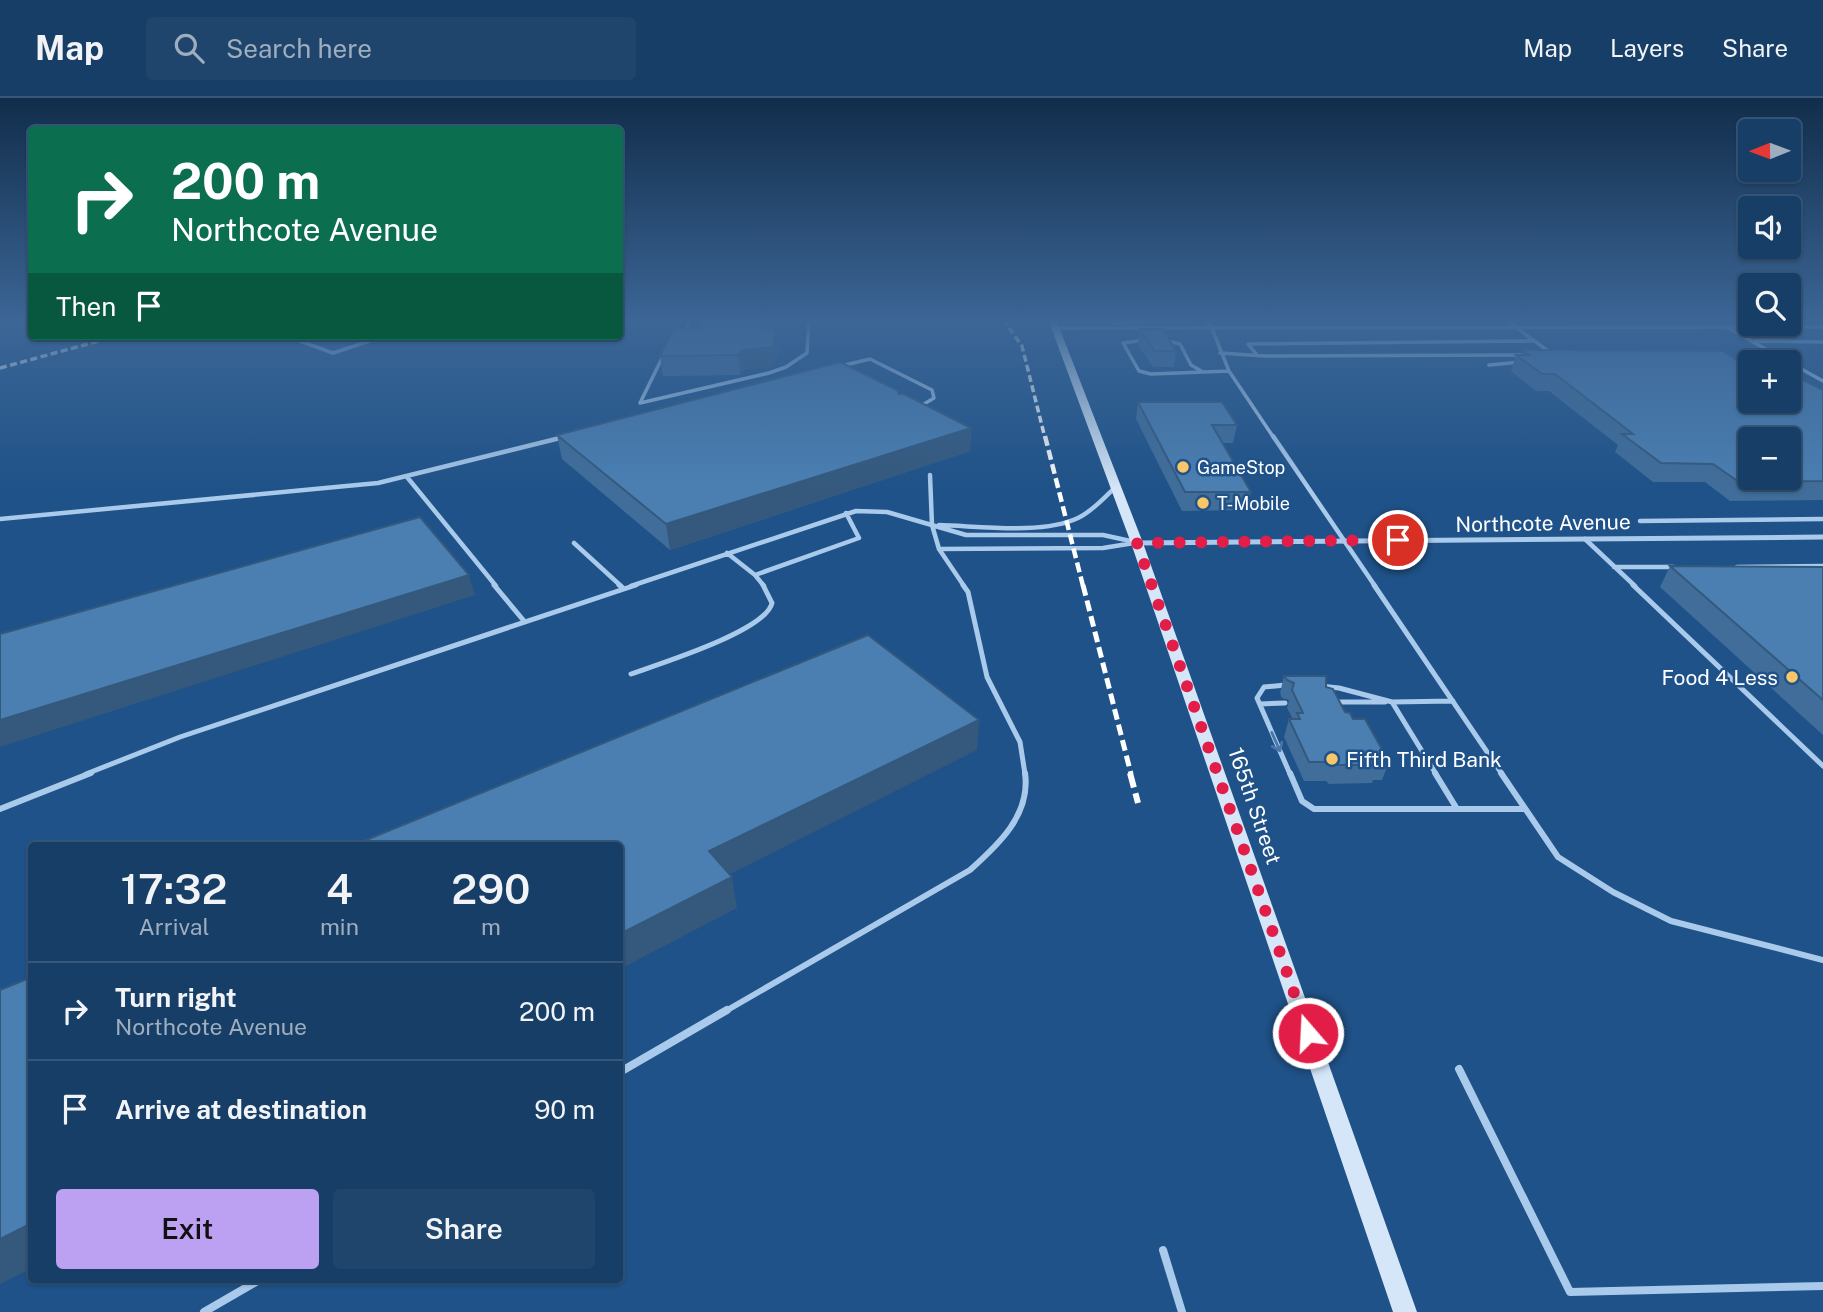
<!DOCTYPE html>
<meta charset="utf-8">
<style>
:root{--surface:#173e66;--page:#20456c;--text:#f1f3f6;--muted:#9eaebf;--line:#36577a;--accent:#bca0f2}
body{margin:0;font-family:"Public Sans",sans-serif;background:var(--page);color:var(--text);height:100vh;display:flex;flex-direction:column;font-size:26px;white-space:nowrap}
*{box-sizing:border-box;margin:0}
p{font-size:23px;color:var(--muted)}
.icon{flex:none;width:38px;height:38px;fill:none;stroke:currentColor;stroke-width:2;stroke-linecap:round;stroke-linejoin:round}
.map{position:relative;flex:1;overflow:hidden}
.side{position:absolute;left:28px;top:744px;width:595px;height:441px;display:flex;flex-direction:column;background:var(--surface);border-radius:7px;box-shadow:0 2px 5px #0004,0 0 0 2px var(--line)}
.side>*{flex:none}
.hud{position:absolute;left:28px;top:28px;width:595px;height:214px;border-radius:7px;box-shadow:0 2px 5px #0004,0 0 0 2px var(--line);background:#0b6e4f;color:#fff;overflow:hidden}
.needle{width:46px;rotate:269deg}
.controls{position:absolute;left:1738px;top:21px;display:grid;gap:14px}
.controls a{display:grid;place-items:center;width:63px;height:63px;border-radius:7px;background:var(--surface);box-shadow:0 2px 5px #0004,0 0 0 2px var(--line);font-size:35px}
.pin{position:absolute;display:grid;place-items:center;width:60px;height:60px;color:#fff;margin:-30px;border:4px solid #fff;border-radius:50%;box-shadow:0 2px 7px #0007}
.me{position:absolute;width:77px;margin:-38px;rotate:341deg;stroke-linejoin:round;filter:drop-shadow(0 0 5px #0008)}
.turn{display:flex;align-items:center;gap:24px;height:147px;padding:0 28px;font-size:32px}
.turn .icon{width:91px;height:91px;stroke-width:2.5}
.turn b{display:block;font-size:49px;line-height:60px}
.then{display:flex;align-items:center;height:66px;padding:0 28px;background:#0003;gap:14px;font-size:26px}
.eta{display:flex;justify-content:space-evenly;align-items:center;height:119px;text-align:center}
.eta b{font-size:42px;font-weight:600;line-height:49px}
.primary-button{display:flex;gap:14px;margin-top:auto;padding:14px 28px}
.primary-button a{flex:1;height:80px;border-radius:7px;background:var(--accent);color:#111;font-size:28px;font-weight:600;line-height:80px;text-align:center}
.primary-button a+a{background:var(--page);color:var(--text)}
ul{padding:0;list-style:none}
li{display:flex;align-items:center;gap:21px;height:98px;padding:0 28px;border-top:2px solid var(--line)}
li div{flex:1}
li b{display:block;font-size:26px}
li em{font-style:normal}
header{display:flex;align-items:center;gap:42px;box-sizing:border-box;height:98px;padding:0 35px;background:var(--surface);border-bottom:2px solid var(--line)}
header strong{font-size:33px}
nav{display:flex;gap:38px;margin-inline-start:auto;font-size:24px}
.search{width:490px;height:63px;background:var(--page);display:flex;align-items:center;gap:18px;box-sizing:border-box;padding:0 24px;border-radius:7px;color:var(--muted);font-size:26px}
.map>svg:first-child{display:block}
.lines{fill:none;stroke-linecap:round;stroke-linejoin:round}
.service-far4{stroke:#a9caeb;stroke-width:3.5}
.service-far3{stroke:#a9caeb;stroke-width:4.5}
.service-far2{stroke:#a9caeb;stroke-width:5}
.service-far1{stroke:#a9caeb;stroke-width:6}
.service{stroke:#a9caeb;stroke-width:8}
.minor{stroke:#a9caeb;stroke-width:5}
.secondary{fill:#d4e6f8;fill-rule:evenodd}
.rail-far3{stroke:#fff;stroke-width:3.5;stroke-dasharray:7 3.5;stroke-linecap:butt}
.rail-far2{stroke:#fff;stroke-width:4.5;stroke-dasharray:10 4.5;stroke-linecap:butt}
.rail-far1{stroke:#fff;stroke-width:5;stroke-dasharray:11 5;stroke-linecap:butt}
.rail{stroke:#fff;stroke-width:6;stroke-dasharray:15 6;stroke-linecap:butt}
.wall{fill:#406d99}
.shaded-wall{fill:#34597d}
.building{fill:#4b7fb2;stroke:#34597d;stroke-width:2;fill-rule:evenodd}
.oneway{stroke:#4876a6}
.route{stroke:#e11d48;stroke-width:12;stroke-dasharray:0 21.6}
.poi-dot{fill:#f9c768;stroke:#1f5288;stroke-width:2.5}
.labels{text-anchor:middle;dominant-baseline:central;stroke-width:5;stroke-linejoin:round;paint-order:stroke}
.far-poi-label{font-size:18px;fill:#fff;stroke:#1f5288;text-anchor:start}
.street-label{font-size:21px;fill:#fff;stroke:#1f5288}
.poi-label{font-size:21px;fill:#fff;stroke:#1f5288;text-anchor:end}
</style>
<header>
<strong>Map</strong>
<div class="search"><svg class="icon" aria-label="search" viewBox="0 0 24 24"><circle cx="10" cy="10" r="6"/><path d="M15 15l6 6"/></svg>Search here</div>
<nav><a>Map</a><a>Layers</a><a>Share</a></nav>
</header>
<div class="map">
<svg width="1823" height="1214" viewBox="0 0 1823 1214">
<rect width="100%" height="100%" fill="#1f5288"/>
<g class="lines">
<!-- service-far4 -->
<path class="service-far4" d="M1099,221L1114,225L1166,224L1174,221
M1205,221L1213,233L1229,273L1274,340
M1505,221L1552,256
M1442,223H1479L1477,221
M1055,230L1823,229
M1728,230L1823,283
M684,235L690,221
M1144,242L1123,245L1139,273L1151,276L1229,273
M1164,242L1180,246L1191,267L1203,274
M300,243L333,255L385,238
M1755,243L1823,244
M1220,255L1265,258L1521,257
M1257,257L1248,246L1535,243
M663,258L640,305L769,275L786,269L807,255L809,221
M1489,267L1521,264
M841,268L870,261L932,292L934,300L919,309"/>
<!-- service-far3 -->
<path class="service-far3" d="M1273,338L1375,488
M930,377L932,427L939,451L964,488
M407,379L496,488
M0,421L378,385L564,339
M1640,423L1823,421
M939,427C979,428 1042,437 1078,420C1093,413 1104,399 1116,389
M1585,441L1635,488
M574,445L621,488
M939,451L1103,450L1134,445
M727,455L755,477L859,440L846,415
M1614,469H1674
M1737,469L1823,468
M755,477L764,488
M631,488L856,413L887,414L966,437H1103L1135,444"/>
<!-- service-far2 -->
<path class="service-far2" d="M494,487L524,523
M619,487L623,490
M963,487L968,494L987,579L1020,644L1025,676
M1374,487L1502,676
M1633,487L1823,668
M631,576C659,566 766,533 772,505L763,487
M1286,587L1264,589L1257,600L1290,676
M1320,588L1339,590L1392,604
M1336,604H1385
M1260,606L1285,605
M86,676L180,639L636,487
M1436,676L1392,604L1453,603"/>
<!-- service-far1 -->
<path class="service-far1" d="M1290,675L1302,703L1314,711H1457
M1435,675L1457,711H1525
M1501,675L1558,759L1613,794L1671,823L1823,862
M0,711L91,675
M724,914L970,772C998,747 1031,717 1025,675"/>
<!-- service -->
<path class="service" d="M1459,971L1570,1194L1823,1188
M620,974L727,912
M1163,1152L1182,1214
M204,1214L261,1181"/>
<!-- minor -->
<path class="minor" d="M1137,445L1823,439"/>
<!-- secondary -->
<path class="secondary" d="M1048,221H1056L1143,445L1417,1214H1393L1131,445Z"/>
<!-- rail-far3 -->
<path class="rail-far3" d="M1003,221L1022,248L1045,340
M0,270L117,238"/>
<!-- rail-far2 -->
<path class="rail-far2" d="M1045,338L1083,488"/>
<!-- rail-far1 -->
<path class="rail-far1" d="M1083,487L1131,676"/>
<!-- rail -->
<path class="rail" d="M1130,675L1138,705"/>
</g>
<!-- wall -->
<path class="wall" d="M703,221H772L769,230L779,249L774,269L744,271L740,277L663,278L660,258L699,230Z
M1518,221H1750V223L1523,224Z
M1788,221H1823V223H1788Z
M1140,231L1176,253L1174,269H1153L1138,247Z
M1523,252L1750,303L1823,292V403L1822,402L1730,403L1705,384H1653L1615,354L1618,347L1549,293H1536L1511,273L1516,257H1522Z
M899,296L971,330L970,353L670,452L562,361L557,337Z
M1138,304L1237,327L1233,345H1222L1251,394L1247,412L1182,413L1136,321Z
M1670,468L1823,469V637L1660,489Z
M1284,578L1326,589L1345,614L1353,621L1389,664L1382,682H1373L1372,685L1329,686L1326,683H1304L1284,639L1289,621H1293L1287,610L1289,602L1282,600L1280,595Z"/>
<!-- shaded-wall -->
<path class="shaded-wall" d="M765,221H772L764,249L762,230Z
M777,230L779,249L774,269L744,271L740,277L738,257L742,252Z
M971,330L970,353L670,452L666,426Z
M469,477L475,497L0,649V622Z
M979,622L977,652L714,784L709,753Z
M732,779L737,810L620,871V836Z
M32,1125V1170L0,1186V1141Z"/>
<!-- building -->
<path class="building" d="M703,221H765L762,230H777L772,249L742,252L738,257L660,258L674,230H699Z
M1140,231H1163L1176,253H1155Z
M1523,252L1722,253L1750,270V303H1788V278H1795L1823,292V383L1739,384L1713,366L1661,365L1622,336H1633L1555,276H1542L1516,257H1529ZM1750,341H1788V380H1750Z
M840,264L897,292L899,296H904L971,330L666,426L557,337Z
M1138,304H1222L1237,327H1212L1251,394H1185Z
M420,419L469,477L0,622V536Z
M1670,468L1823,469V602Z
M868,537L979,622L709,753L732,779L620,836V747H354Z
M1284,578H1326V589L1333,591L1345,614L1350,615L1353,621H1365L1389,664H1377L1378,667H1334L1331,664H1309L1289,621H1300L1297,615H1303L1292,592L1294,585L1287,582Z
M32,879V1125L0,1141V892Z"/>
<!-- one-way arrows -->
<defs><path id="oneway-shaft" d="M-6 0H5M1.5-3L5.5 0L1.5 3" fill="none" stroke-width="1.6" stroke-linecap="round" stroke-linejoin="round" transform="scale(1.75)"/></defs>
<use class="oneway" href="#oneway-shaft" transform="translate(1276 644) rotate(66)"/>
<!-- sky -->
<linearGradient id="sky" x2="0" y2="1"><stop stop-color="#112d4b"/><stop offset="0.57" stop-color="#3c6696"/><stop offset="1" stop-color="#3c6696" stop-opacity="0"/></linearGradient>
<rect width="1823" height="391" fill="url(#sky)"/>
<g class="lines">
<!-- route -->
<path class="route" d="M1308,935L1137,445L1398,442"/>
</g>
<!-- markers -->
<g class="poi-dot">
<circle cx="1183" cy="369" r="7"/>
<circle cx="1203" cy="405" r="7"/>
<circle cx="1792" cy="579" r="7"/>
<circle cx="1332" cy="661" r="7"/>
</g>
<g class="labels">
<!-- far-poi labels -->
<g class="far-poi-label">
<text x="1197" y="369">GameStop</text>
<text x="1217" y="405">T-Mobile</text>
</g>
<!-- street labels -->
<g class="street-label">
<text transform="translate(1543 425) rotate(-1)">Northcote Avenue</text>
<text transform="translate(1255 708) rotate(71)">165th Street</text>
</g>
<!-- poi labels -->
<g class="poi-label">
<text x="1778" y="579">Food 4 Less</text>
<text x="1346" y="661" text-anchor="start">Fifth Third Bank</text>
</g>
</g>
</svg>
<div class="controls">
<a><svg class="needle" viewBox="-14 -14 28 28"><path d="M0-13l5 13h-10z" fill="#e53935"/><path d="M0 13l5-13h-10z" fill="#9eaebf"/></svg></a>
<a><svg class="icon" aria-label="sound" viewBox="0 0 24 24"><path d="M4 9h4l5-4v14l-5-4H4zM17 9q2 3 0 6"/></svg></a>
<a><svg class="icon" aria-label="search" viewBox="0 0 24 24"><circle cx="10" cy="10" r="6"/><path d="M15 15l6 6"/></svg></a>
<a>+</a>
<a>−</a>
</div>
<div class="pin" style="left:1398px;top:442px;background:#d93025"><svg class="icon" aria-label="arrive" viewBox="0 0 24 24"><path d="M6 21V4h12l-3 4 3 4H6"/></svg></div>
<svg class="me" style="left:1308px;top:935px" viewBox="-20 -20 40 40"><circle r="17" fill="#e11d48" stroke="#fff" stroke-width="3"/><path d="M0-11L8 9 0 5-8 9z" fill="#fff"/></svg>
<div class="hud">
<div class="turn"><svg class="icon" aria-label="right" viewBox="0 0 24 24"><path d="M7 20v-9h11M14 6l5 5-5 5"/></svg><div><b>200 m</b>Northcote Avenue</div></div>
<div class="then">Then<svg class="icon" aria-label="arrive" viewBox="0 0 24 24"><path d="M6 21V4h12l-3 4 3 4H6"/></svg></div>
</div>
<section class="side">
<div class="eta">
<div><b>17:32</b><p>Arrival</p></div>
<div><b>4</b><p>min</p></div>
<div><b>290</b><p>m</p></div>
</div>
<ul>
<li><svg class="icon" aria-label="right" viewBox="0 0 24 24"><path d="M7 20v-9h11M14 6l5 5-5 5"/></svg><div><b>Turn right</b><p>Northcote Avenue</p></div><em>200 m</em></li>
<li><svg class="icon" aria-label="arrive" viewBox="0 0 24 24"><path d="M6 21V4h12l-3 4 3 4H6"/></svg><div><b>Arrive at destination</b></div><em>90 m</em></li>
</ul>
<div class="primary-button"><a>Exit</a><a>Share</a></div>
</section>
</div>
